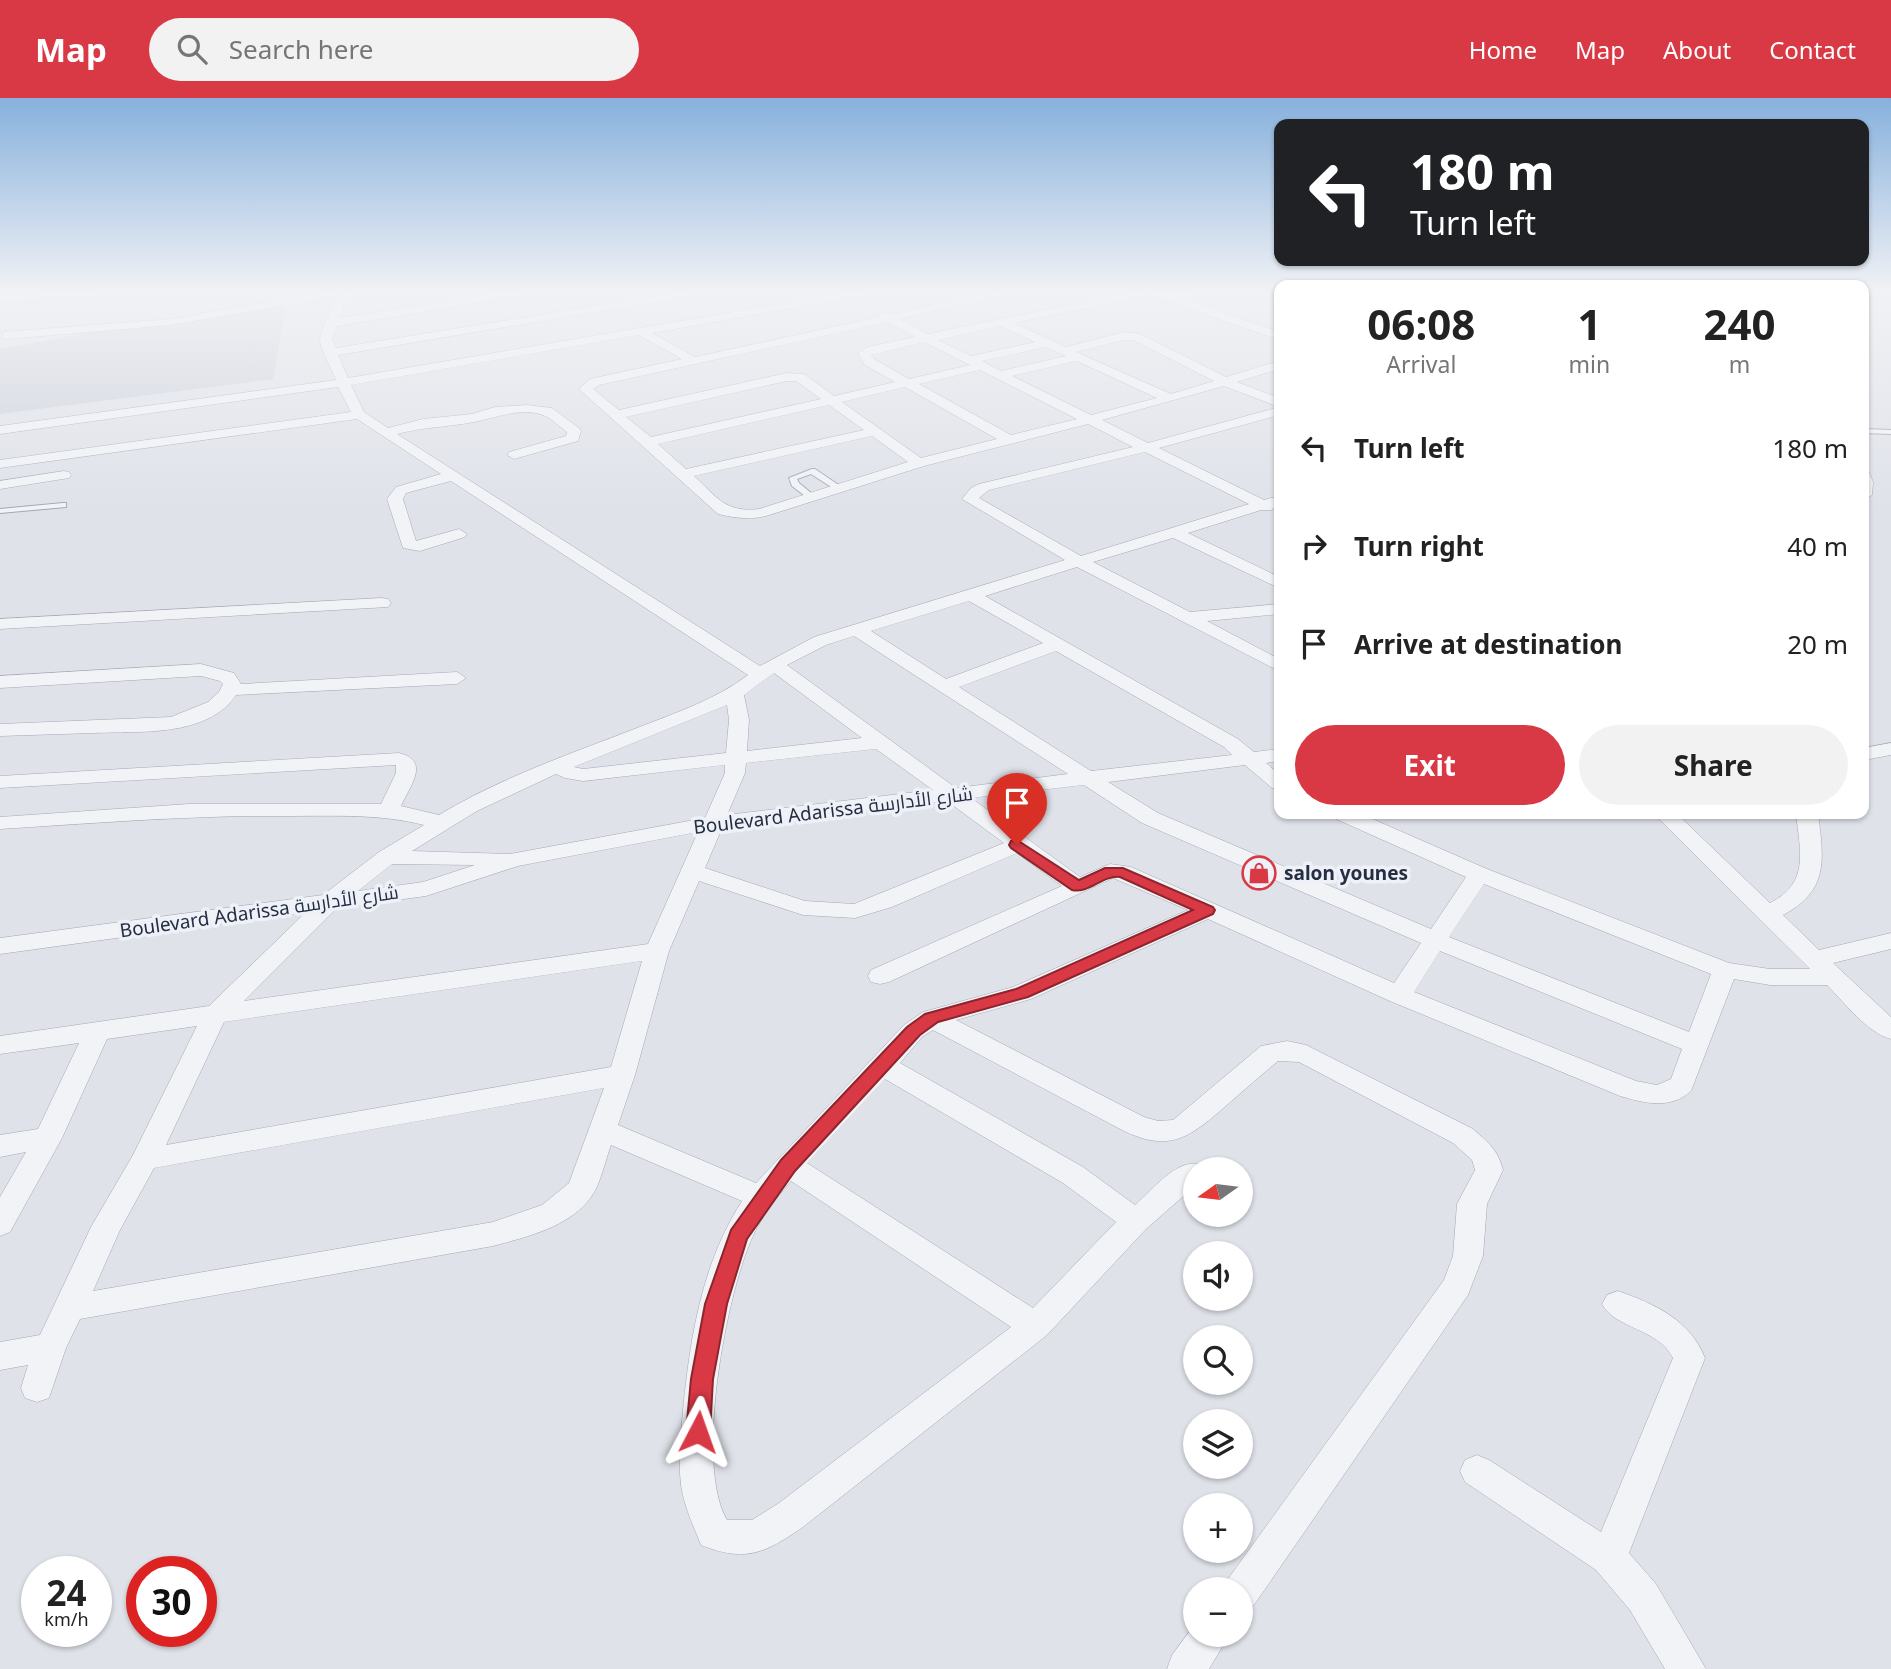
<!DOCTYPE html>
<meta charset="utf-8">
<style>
:root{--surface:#fff;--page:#f2f2f2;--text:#222;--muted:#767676;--accent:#d93945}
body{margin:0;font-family:"Noto Sans",Cairo,sans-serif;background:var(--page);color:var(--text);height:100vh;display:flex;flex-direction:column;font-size:26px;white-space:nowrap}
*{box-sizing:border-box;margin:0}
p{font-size:23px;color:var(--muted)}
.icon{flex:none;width:38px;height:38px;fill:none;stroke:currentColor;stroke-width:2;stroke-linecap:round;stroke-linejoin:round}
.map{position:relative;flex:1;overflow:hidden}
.details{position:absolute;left:1274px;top:182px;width:595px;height:539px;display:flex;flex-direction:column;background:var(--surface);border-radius:14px;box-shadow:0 2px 5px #0004}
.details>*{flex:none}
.hud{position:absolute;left:1274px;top:21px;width:595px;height:147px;border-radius:14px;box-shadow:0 2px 5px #0004;background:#202124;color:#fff;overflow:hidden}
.needle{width:46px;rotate:256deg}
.controls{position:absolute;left:1183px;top:1059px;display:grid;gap:14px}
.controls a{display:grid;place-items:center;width:70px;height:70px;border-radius:50%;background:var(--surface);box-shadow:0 2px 5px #0004;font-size:35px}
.speed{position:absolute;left:21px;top:1458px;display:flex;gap:14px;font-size:35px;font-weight:700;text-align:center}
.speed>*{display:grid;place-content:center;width:91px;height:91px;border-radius:50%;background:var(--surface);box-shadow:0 2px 5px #0004;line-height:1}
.speed small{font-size:18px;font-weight:400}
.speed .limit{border:10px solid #d22;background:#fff;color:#111}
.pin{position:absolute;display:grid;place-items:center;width:60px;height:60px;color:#fff;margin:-72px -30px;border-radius:50% 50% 50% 0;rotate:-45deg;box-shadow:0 0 7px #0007}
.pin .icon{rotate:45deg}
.me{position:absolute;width:77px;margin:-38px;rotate:4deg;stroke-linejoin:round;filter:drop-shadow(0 0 5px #0008)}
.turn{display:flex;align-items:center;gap:24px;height:147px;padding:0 21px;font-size:32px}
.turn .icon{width:91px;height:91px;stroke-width:2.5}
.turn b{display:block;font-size:49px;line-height:60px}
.eta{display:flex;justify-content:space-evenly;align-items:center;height:119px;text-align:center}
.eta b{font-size:42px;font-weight:700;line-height:49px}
.primary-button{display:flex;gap:14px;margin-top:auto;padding:14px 21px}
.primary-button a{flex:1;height:80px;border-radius:42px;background:var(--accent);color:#fff;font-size:28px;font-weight:700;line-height:80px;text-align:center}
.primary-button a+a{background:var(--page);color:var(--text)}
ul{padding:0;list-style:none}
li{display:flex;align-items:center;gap:21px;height:98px;padding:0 21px}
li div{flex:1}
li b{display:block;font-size:26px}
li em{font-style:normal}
header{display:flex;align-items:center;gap:42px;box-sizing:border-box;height:98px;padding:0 35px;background:var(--accent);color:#fff}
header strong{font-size:33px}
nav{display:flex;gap:38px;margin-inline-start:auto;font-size:24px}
.search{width:490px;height:63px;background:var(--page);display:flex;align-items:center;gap:18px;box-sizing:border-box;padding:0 24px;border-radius:38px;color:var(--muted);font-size:26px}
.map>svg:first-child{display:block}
.built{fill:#cdd1dc}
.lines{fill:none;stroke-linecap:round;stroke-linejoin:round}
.service-casing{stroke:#a4a8b4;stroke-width:2}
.minor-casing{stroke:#a4a8b4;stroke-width:1}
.service{fill:#f2f3f7;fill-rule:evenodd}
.minor{fill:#f2f3f7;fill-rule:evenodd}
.shaded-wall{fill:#81858d}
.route{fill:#d93945;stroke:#8d252d;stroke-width:2}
.labels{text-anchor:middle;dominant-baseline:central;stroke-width:7;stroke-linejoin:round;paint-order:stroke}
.street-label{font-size:19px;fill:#262e42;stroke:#eef1f7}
.poi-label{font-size:19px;font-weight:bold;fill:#262e42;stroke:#eef1f7;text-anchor:start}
</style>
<header>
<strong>Map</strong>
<div class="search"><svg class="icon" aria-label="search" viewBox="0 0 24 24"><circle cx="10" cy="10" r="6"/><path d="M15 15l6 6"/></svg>Search here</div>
<nav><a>Home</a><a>Map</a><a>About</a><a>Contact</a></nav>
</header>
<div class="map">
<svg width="1891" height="1571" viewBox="0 0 1891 1571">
<rect width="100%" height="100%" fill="#dfe2e9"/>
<!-- built -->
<path class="built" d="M269,203L286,208L273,281L0,316V251Z"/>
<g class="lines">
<defs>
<path id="service" d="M1864,331L1891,332V336L1864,335Z
M812,371H815L843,390L836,392L811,376L797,381L799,385L816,399L809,401L792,388L789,380Z
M63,405H66V409L0,415V411Z"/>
<path id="minor" d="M97,192H151L145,195L0,204V198Z
M336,192H375L356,196L344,207L340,220L517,192H542L536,195L337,228L332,241L336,250L692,192H716L710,195L338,257L348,280L862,192H885L879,195L652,235L695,259L879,219L880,215L891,216L1005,192H1025L900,221L928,236L1142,192H1157L1168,196L1219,192L1214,195L1182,200L1279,234V242L1150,197L1014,225L1066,249L1124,234L1140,236L1226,279L1279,263V271L1237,284L1279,300V309L1224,288L1102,322L1148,345L1279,309V317L1159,350L1264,402L1279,398V407L1271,412H1261L1188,435L1279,479V490L1173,440L1093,464L1190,514L1279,506V516L1207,523L1279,561V573L1077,469L985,498L1238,641L1254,654L1279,651V663L1266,665L1279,676V692L1272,690L1245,667L1108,684L1158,715L1431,831L1466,779L1336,721L1333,716H1361L1487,771L1729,865L1770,871H1810L1654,716H1677L1770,805C1810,785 1800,753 1796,716H1818C1824,761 1829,793 1783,817L1819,852L1891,835V851L1833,865L1891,919V941C1866,934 1845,905 1827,887H1770L1734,881L1691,993C1670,1012 1644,1005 1620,998L1390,903L1208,821L1031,901L956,922L1144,1019L1158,1023L1173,1022L1261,948L1287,943L1306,947L1473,1031C1488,1044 1498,1052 1503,1072L1487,1106L1483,1158L1468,1197L1254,1507L1241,1512V1491H1224L1228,1481L1444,1182L1453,1158L1457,1106L1475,1072L1472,1062L1453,1045L1299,964L1278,963C1261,977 1244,992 1227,1007C1192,1037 1172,1056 1124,1033L933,932L922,939L900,965L1083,1069L1135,1107C1153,1092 1177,1059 1201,1067L1203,1071H1195V1088L1146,1131L1047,1237L803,1429C765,1455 746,1465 701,1447C693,1427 684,1408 681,1387C678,1362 681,1337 683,1312C690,1240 702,1165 742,1103L611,1047C605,1063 601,1085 591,1099C570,1129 526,1139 493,1148L80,1221L66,1250L49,1300L37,1304L25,1300L21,1290L28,1267L0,1272V1244L40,1237L91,1129L133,1057L197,928L107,941L62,1040L10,1134L0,1138V1099L26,1054L0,1059V1037L38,1031L79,945L0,956V938L209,908L306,814L0,856V840L323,797L379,754L424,727C380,716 338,718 292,718C194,717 97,725 0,731V719L189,706H381L396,675V667L0,690V678L399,655C431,663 410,688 401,708L439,717C500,680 570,656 637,630C675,615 715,602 748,577L451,383L406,395L403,401L416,443L459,431L467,436L465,439L420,453L403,450L387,401L396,389L441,376L357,321L0,370V362L351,314L338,289L0,336V328L336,282C331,269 321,253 320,242C320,231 334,205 342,197L171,227L7,241L3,240V234L171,221ZM888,224L915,239L867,249L858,256L865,267L895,284L834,298L804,276L787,275L619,312L593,291L599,287ZM1000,228L1035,244L971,258L938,242ZM639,237L682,261L590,281L579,291L718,416C735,420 749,422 766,418L924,368L1088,326L1133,349L979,386L971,390L962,401L1065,462L814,539L760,568L397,336C423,329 448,329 474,324C495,320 524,308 545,318C552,321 560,329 567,334L566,338L509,354L507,357L514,361L578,343L581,333L579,330L552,310L527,307L495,309L472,316L423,321L388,330L364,314L351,287ZM1124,242H1133L1214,283L1171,296L1076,254ZM924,244L970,267L909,281L874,261L871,257ZM1046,249L1066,258L1001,273L982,263ZM1077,263L1157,300L1091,317L1012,278ZM980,272L1077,321L1011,337L919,286ZM787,283H796L821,301L651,339L626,319ZM905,289L997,341L921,360L842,304ZM829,307L864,332L686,371L658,346ZM872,338L908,364L759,411C725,415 717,399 694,378ZM1145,354L1249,406L1081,458L979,400L989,392ZM969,503L1043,545L946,581L871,533ZM854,538L1068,676L956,690L787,567L826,547ZM1056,553L1224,649L1232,657L1091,673L959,589ZM774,575L862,640L747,653L749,622L744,597ZM727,607L729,622L726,655L583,671L574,669ZM876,651L933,692L727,717L745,675L746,665ZM725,667V675L705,720L510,756L412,753L477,713L556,676L565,680L583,683ZM1084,687L1142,725L1421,845L1394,885L1131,769L1110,766L1080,779L971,700ZM947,703L1004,745L854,806L805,803L705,770L722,730ZM698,734L648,846L244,903L337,810L426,798L518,768ZM1017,755L1062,788L871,872L868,878L871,884L880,886L889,884L1113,780L1188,812L1013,889L923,914L904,927L756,1085L618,1027L635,977L669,853L699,783L803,817L855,820L892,809ZM392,766L475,767L423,784L358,793ZM1484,786L1711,876L1689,934L1449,839ZM1440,853L1682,951L1671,981L1657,987L1636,983L1414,894ZM642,863L611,969L166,1047L224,924ZM885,981L1063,1085L1116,1124L1033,1210L807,1065ZM604,990L569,1085L542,1107L493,1124L93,1193L120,1132L154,1070ZM791,1083L1011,1229L779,1405L752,1422H727C694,1366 726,1198 752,1140C761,1119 776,1100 791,1083Z
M64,373L69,374L71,377L69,380L0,391V383Z
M1864,373L1869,374L1873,384L1872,397L1864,402Z
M382,500L388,501L391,505L388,509L0,531V521Z
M201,566L234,575L241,586L457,574L466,580L457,586L236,597C207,640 138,633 93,635C62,636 31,637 0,638V626L171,619L208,604L219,594L223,586L220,583L201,578L0,590V578Z
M1891,645V657L1864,662V650Z
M1618,1193C1655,1206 1690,1222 1705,1260L1629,1455L1656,1486L1706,1571H1665L1630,1512L1596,1472L1465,1384L1460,1373L1465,1362L1477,1357L1489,1362L1601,1434L1673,1260C1658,1230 1615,1231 1602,1206L1607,1197Z
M1195,1526V1536H1230L1209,1571H1167L1172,1557Z"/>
</defs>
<!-- service casing -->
<use href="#service" class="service-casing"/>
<!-- minor casing -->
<use href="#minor" class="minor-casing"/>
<!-- service -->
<use href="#service" class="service"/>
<!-- minor -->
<use href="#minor" class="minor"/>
</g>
<!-- shaded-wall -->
<path class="shaded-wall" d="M6,192H58L7,195Z"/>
<!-- sky -->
<linearGradient id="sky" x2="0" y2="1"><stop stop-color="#87b1dd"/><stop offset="0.47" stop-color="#f1f2f5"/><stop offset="1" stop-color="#f1f2f5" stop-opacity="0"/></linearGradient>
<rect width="1891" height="412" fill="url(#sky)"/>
<!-- route -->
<path class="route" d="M1017,742L1079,782L1105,770H1123L1213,809L1215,812L1213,816L1028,899L938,924L920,937L795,1073L747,1141L727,1206L713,1281L710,1334L706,1342L698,1345L690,1342L686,1334L691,1281L705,1206L731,1132L781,1062L907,929L925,916L1016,891L1193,812L1120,779C1102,777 1089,796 1072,792L1011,750L1009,747L1011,743Z"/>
<!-- icons -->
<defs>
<symbol id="shop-ring" viewBox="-11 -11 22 22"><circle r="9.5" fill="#eef1f7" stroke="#d93945" stroke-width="1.5"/><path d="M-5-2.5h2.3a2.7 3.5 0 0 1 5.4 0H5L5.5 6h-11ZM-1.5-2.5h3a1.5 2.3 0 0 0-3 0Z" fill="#d93945"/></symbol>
</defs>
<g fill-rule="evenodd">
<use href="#shop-ring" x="1240" y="756" width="38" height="38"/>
</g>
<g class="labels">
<!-- street labels -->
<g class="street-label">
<text transform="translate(833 712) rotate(-7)">Boulevard Adarissa شارع الأدارسة</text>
<text transform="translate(259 813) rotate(-8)">Boulevard Adarissa شارع الأدارسة</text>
</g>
<!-- poi labels -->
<g class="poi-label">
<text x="1284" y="775">salon younes</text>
</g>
</g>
</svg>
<div class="controls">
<a><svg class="needle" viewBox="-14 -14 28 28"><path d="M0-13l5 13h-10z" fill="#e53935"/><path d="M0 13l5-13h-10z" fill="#767676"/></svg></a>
<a><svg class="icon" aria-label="sound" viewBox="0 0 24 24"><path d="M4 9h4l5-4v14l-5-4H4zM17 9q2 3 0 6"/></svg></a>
<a><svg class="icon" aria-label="search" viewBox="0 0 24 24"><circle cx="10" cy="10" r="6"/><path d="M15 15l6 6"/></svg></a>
<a><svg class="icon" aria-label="layers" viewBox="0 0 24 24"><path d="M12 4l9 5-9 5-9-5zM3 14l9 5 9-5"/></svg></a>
<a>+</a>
<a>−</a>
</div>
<div class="speed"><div>24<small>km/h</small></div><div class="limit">30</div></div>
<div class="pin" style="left:1017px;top:747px;background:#d93025"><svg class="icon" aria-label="arrive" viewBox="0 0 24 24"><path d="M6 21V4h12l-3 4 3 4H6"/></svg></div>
<svg class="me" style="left:698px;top:1334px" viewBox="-20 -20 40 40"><path d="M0-17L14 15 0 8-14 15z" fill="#d93945" stroke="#fff" stroke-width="4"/></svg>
<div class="hud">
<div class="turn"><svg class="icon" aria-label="left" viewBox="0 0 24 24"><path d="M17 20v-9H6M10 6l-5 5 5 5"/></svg><div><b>180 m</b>Turn left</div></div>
</div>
<section class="details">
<div class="eta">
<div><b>06:08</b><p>Arrival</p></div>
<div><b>1</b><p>min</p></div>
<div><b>240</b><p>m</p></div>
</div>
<ul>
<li><svg class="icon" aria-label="left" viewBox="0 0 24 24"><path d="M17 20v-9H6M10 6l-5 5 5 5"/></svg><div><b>Turn left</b></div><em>180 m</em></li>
<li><svg class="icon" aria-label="right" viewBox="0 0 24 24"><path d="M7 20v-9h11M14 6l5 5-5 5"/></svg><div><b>Turn right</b></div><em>40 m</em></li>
<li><svg class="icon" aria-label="arrive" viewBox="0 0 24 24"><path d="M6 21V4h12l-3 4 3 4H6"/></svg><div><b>Arrive at destination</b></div><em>20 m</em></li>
</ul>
<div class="primary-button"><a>Exit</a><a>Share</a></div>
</section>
</div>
